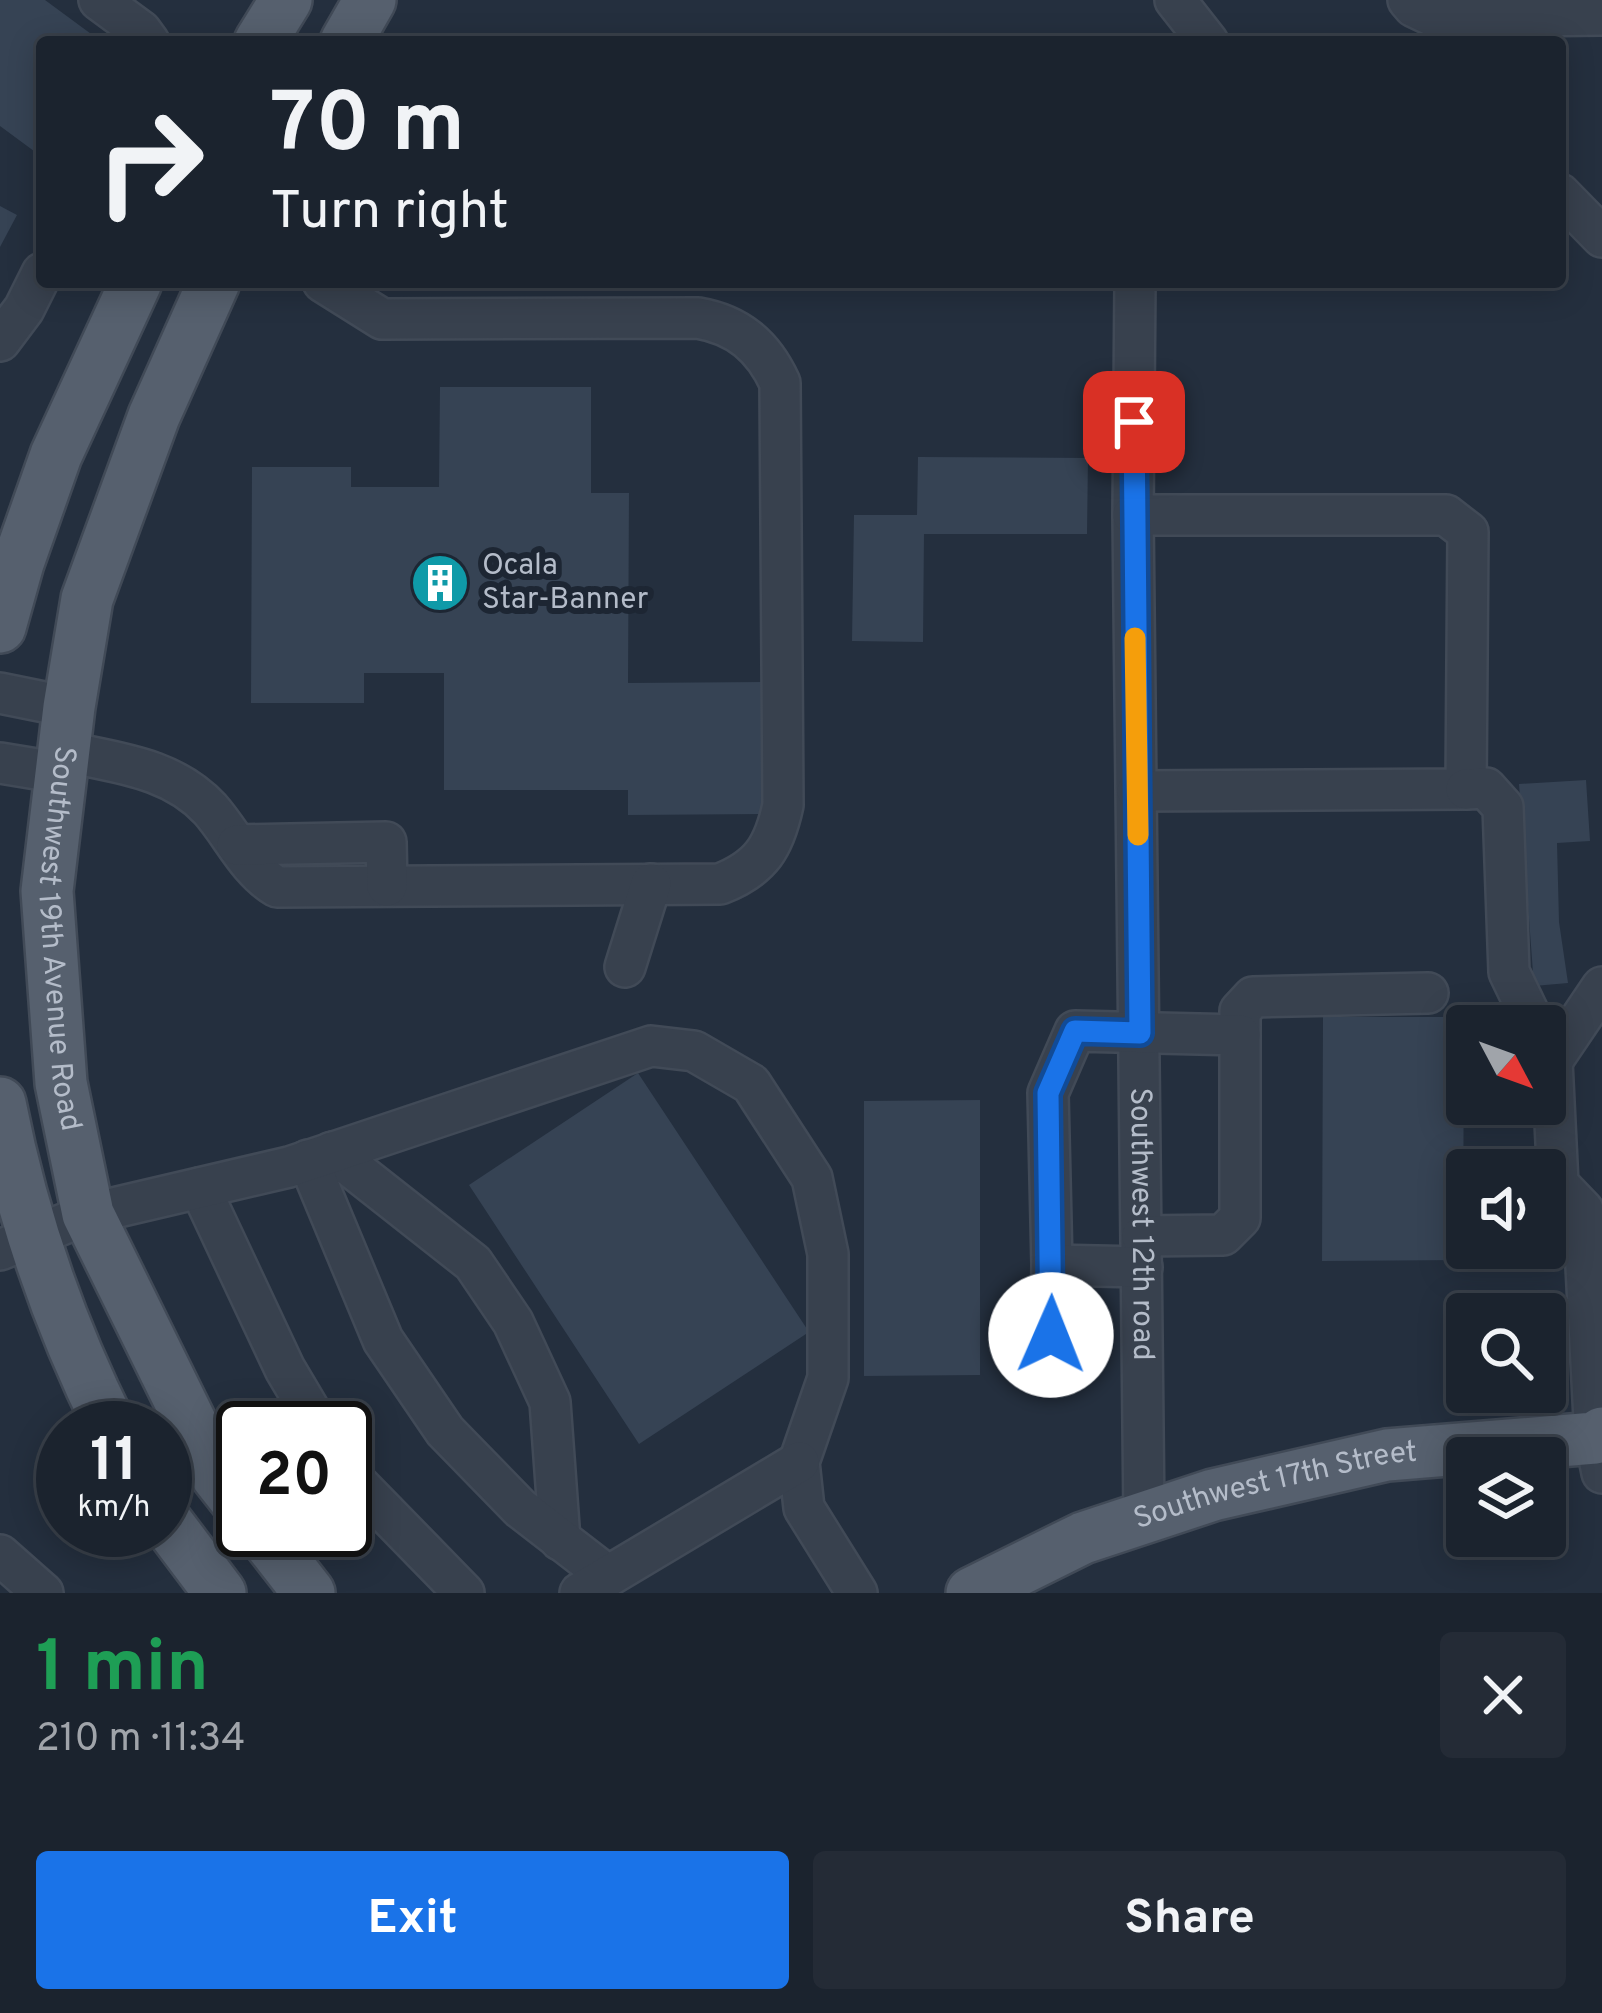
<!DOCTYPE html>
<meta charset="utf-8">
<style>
:root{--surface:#1b232e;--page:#242b36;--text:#f1f3f6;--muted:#a0a4aa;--line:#39404a;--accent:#1a73e8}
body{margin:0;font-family:Overpass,sans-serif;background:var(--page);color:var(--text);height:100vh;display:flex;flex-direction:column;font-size:45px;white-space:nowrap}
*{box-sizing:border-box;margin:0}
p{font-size:39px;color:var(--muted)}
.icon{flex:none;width:66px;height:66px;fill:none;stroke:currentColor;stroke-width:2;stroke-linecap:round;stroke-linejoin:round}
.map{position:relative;height:1593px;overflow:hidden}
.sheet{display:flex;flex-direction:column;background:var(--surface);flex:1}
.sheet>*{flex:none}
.guide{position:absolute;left:36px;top:36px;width:1530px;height:252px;border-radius:12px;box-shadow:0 6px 30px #0003,0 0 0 3px var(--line);background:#1b232e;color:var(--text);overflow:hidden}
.needle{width:78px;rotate:131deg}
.tools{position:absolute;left:1446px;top:1005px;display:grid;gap:24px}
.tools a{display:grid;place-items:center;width:120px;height:120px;border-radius:12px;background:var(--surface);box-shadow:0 6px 30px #0003,0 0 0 3px var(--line);font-size:60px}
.speed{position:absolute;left:36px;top:1401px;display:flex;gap:24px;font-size:60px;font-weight:700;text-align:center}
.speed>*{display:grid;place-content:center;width:156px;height:156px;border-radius:50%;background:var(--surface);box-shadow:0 6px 30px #0003,0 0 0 3px var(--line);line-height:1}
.speed small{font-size:30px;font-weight:400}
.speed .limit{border:6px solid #111;border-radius:18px;background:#fff;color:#111}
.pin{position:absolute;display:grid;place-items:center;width:102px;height:102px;color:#fff;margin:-51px;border-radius:24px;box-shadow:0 6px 18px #0006}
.me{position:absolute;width:132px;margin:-66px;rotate:1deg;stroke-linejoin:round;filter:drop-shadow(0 0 9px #0008)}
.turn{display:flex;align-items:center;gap:42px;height:252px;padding:0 36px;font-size:54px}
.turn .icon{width:156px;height:156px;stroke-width:2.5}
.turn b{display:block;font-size:84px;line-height:102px}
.round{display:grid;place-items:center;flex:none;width:126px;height:126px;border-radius:12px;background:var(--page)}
.headline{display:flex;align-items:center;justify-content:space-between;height:204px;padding:0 36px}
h1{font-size:72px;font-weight:700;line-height:90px;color:#1e9e55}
.action{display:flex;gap:24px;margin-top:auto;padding:24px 36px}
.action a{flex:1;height:138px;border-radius:12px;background:var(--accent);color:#fff;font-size:48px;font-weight:700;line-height:138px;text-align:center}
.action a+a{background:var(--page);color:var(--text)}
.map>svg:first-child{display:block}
.building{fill:#364354}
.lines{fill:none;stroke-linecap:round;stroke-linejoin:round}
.minor-casing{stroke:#414a57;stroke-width:44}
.major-casing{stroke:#414a57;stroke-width:56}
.minor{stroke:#38414e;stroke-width:39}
.major{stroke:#56606e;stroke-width:51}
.route-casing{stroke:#114b97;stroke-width:30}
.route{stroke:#1a73e8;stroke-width:21}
.slow{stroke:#f59e0b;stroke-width:21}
.labels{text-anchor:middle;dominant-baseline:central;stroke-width:12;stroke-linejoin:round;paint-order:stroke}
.poi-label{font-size:30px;fill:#b4bcc9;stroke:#1d2633;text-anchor:start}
.street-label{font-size:30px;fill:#b4bcc9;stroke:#1d2633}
</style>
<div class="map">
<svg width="1602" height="1593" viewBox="0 0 1602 1593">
<rect width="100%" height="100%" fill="#242f3e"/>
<!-- building -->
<path class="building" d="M0,0H45L102,42H42V157L0,126Z
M0,206L17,215L0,247Z
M440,387H591V493H629L628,683L766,682V814L628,815V790H444V673H364V703H251L252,467H351V487H439Z
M918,457L1088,458L1087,534H924L923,642L852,641L854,515H917Z
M1586,780L1590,841L1557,843L1559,922L1568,983L1534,986L1519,784Z
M1323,1017H1464L1463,1260L1322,1261Z
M638,1073L809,1332L639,1444L469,1185Z
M980,1100V1375L864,1376V1101Z"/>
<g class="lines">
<defs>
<g id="minor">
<path d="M99,0L141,31L149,42"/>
<path d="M1175,0L1208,42"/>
<path d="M1408,0L1414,7L1435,17L1602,15"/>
<path d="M1560,194L1602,237"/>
<path id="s1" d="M1135,282L1133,515L1144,1518"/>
<path d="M0,341L24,309L42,273"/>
<path d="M1133,515H1446L1468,532L1466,789L1137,791"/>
<path d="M0,693L69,707"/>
<path d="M63,751C116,763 171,767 210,809C233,835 247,869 277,887L720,884C761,868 774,847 783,805L780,383C763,346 738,325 698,318L382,319L323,282"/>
<path d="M0,763L61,773"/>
<path d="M1466,789L1486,788L1503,807L1509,972L1535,1026"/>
<path d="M237,845L386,842L387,886"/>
<path d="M625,967L651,884"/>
<path d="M1240,1035V1011L1253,997L1428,993"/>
<path d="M1545,1046L1552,1061L1558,1184L1583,1210L1595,1438L1602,1473"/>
<path d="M1552,1061L1602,987"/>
<path d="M332,1152L473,1263L513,1322L550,1402L560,1540"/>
<path d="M308,1160L383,1340L445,1431L520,1508L608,1576"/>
<path d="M200,1188L285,1369L320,1428"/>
<path d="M0,1250L88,1214L289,1167L651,1046L694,1051L751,1084L812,1178L828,1254V1378L799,1462L804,1508L857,1593"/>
<path d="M1052,1265L1048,1093L1075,1031L1240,1035V1218L1223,1235L1142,1236"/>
<path d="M1050,1370L1052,1265L1142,1267"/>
<path d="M345,1471L464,1593"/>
<path d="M0,1555L43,1593"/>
<path d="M580,1593L799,1462"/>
</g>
<g id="major">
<path d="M260,42L286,0"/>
<path d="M346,42L370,0"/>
<path id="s2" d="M214,282L154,416L87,599L69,707L47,891L61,1083L88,1214L217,1476L243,1509"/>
<path d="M0,627L18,563L56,455L136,282"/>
<path d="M0,1103C22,1217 59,1324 111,1428"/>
<path d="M165,1520L220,1593"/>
<path d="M260,1530L309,1593"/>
<path id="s3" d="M972,1593L1083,1538L1213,1495L1387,1455L1595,1438L1602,1433"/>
</g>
</defs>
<!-- minor casing -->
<use href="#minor" class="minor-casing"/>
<!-- major casing -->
<use href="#major" class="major-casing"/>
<!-- minor -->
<use href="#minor" class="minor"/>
<!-- major -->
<use href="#major" class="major"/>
</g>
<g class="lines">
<defs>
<path id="route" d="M1051,1335L1048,1093L1075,1031L1140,1033L1134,422"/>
</defs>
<!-- route casing -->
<use href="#route" class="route-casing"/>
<!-- route -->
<use href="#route" class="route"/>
<!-- slow -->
<path class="slow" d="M1135,638L1138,835"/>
</g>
<!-- icons -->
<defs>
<symbol id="building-disc" viewBox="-11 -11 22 22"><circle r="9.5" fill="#0f9aa8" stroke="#1d2633"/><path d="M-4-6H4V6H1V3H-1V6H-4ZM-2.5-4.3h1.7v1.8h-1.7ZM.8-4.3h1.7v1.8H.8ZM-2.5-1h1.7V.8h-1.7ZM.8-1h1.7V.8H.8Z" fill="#fff"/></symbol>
</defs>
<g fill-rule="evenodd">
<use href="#building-disc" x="407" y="550" width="66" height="66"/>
</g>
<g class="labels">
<!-- poi labels -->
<g class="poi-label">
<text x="482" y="566">Ocala<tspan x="482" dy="34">Star-Banner</tspan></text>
</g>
<!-- street labels -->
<g class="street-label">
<text stroke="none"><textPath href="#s2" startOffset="684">Southwest 19th Avenue Road</textPath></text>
<text stroke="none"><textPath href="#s1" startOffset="942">Southwest 12th road</textPath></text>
<text stroke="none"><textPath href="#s3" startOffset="324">Southwest 17th Street</textPath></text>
</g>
</g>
</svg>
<div class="tools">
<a><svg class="needle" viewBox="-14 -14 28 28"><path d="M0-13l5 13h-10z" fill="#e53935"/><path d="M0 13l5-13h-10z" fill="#a0a4aa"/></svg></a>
<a><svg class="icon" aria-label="sound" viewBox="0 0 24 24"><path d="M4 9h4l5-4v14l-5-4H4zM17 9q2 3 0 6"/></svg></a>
<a><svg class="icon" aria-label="search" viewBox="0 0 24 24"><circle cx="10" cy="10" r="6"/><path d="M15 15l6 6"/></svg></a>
<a><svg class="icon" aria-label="layers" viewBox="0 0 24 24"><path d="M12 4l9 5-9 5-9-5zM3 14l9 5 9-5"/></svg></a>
</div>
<div class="speed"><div>11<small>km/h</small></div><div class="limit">20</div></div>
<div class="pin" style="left:1134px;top:422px;background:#d93025"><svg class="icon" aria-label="arrive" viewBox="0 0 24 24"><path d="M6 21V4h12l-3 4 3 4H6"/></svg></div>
<svg class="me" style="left:1051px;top:1335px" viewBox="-20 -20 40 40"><circle r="19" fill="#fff"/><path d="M0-13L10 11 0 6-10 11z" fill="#1a73e8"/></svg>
<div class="guide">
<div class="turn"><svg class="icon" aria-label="right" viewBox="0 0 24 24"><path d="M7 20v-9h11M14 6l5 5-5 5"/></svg><div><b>70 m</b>Turn right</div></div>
</div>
</div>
<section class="sheet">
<div class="headline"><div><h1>1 min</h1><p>210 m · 11:34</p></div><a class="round"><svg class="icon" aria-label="close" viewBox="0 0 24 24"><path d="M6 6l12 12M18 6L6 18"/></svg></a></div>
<div class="action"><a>Exit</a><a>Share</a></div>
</section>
